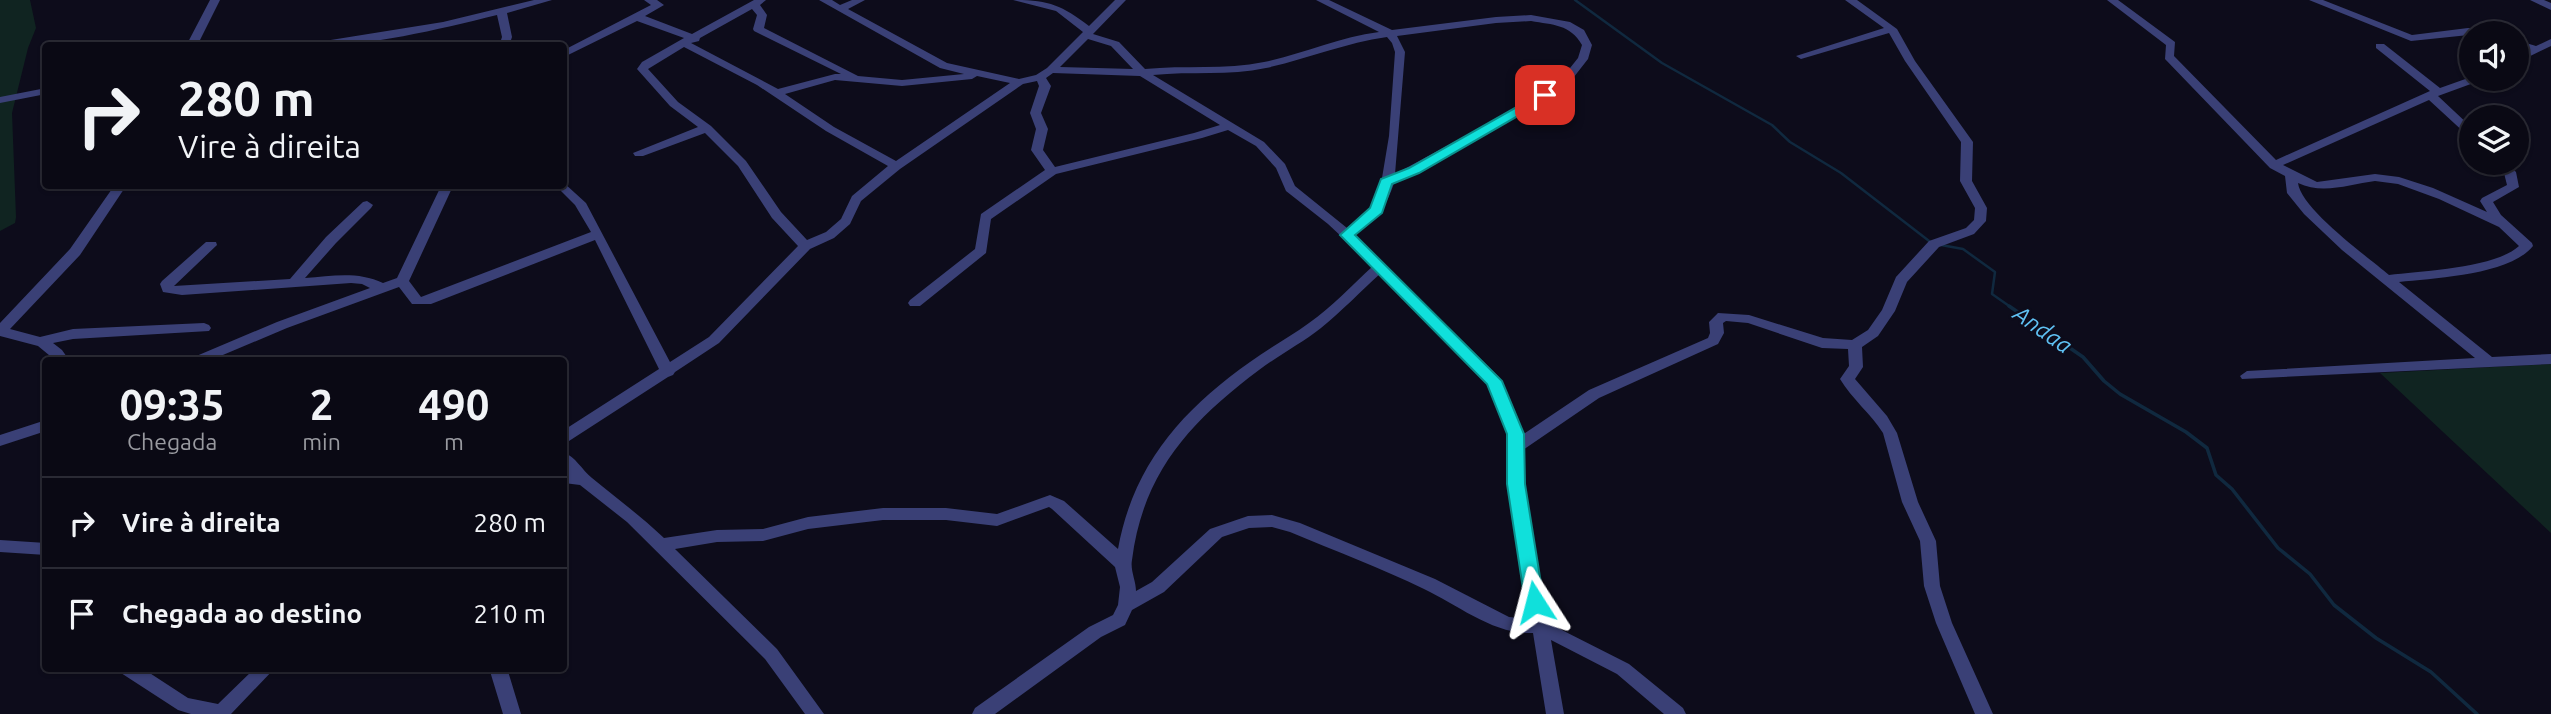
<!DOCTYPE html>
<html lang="pt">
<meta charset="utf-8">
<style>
:root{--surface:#0a0914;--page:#181722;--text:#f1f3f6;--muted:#999aa0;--line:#2a2a34}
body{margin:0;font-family:Ubuntu,sans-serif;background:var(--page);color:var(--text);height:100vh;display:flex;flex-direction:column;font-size:26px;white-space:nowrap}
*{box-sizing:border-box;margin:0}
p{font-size:23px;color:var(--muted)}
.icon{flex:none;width:38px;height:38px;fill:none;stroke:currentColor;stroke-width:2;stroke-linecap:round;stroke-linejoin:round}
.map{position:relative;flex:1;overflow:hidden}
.drawer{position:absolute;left:42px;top:357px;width:525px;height:315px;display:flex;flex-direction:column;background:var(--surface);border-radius:7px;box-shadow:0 2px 5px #0004,0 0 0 2px var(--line)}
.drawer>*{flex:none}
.banner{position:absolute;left:42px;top:42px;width:525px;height:147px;border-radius:7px;box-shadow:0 2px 5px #0004,0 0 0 2px var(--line);background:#0a0914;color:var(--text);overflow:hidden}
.tools{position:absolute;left:2459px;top:21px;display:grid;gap:14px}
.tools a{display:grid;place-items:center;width:70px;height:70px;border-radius:50%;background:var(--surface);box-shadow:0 2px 5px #0004,0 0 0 2px var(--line);font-size:35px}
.pin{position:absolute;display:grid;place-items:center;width:60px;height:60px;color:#fff;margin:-30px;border-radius:14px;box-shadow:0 4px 10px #0006}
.me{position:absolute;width:77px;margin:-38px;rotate:351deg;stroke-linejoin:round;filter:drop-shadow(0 0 5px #0008)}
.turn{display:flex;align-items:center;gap:24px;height:147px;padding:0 21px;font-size:32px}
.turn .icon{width:91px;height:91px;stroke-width:2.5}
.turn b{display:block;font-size:49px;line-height:60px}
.eta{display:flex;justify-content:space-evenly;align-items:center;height:119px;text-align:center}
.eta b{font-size:42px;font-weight:700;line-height:49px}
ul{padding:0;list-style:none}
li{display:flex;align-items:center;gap:21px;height:91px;padding:0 21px;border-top:2px solid var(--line)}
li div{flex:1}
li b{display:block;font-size:26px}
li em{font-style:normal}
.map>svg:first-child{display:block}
.green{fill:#102421}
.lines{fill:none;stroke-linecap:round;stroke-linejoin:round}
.stream-far1{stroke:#10293f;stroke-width:2.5}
.stream{stroke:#10293f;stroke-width:3.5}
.minor{fill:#3a4076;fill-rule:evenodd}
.route{fill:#10e0db;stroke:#0a928e;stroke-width:2}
.labels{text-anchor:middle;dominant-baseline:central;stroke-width:5;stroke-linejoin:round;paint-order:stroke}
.water-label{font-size:23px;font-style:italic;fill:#5fc1f3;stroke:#0d0c1b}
</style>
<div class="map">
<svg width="2551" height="714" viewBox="0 0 2551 714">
<rect width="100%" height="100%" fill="#0d0c1b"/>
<!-- green -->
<path class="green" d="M0,0H30L36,28L28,48L12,113L16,217L15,223L0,231Z
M2551,364V533L2380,373Z"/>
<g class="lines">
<!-- stream-far1 -->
<path class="stream-far1" d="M1575,0L1662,63L1772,125L1790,142L1841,173L1933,244
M1941,245L1963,249L1995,272L1992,294L2012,308"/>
<!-- stream -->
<path class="stream" d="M2009,306L2083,357L2104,381L2120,394L2186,432L2207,448L2216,475L2232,489L2278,548L2310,574L2334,605L2376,638L2431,672L2477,714"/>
<!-- minor -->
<path class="minor" d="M210,0H220L197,46H186Z
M534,0H552L507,13L512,37L509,46H499L502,37L497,15C436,30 371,46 307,46L312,43L443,22Z
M644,0H657L664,5L645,16L692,34L754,0H766L760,5L767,15L764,28L858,76L902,80L964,74L940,68L819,0H832L840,5L852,0H865L848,9L947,63L1019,79L1036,75L1047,68L1083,32L1056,11L1013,0C1049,0 1061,5 1089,26L1115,0H1126L1093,34L1119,42L1145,69C1184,65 1225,70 1264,62C1303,54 1339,37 1379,32L1316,0H1329L1392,30L1496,17L1531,15L1570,22L1584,30L1592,45L1588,59L1570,82L1527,111L1418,173L1394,183C1386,208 1375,219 1355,235L1499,377L1522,435L1589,390L1708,338L1710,333L1709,322L1718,313L1749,315L1823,338L1852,340L1868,330L1882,310L1896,277L1929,241L1966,228L1974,220L1975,208L1960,181L1961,142L1905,61L1889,33L1801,59L1796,56L1884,28L1845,0H1857L1897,29L1915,61L1973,142L1972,181L1987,208L1986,221L1974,234L1939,247L1907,282L1895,311L1878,336L1862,347L1863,367L1855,379L1887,416L1897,433L1918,502L1936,541L1940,586L1952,623L1993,714H1975L1936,623L1924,586L1920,541L1902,502L1883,433C1871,414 1852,399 1840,379L1849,366L1848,349L1822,348L1748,323L1726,321L1723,323L1724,333L1718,344L1599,398L1523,450L1524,484L1548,623L1629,664L1683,708L1686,714H1664L1617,674L1551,640L1564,714H1546L1533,633C1494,635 1458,605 1424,589C1381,568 1335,551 1290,532L1272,527L1249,528L1222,537L1164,592L1132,610L1125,625L1101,637L995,714H972L975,708L1089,627L1113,615L1118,605L1120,587L1115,567L1052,509L1049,507L997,526L946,520H883L808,529L763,541L717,542L675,549L777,649L824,714H805L765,659L627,522L580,485L564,483V471L568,472L564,467V453C575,456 582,470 592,478C616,498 641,516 664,538L717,530L763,529L808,517L883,508H946L997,514L1050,495L1064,501L1118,549C1133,465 1182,410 1250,362C1269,348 1290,337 1309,323C1332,307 1352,285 1373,266L1328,224L1286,191L1276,168L1256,146L1228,130L1202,138L1056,174L991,219L986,253L920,306H910L908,303L910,300L975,249L981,214L1045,170L1031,150L1036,129L1030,113L1039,86L1037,81L1023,84L900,169L861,201L850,224L834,238L810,249L719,343L675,372L673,375L668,377L569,441L564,442V430L659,369L595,240L431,304H412L399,287L287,328L211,360H192L194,357L277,322L370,288L362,284L351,283L182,295L163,292L160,284L162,281L206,242H216L217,245L174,286L290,279L326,237L363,202L367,201L373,205L371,208L336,243L305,278C332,276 358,271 383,283L397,278L441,186H453L409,281L421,297L591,232L575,205L556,186H564V183L586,203L670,362L709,337L798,246L772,218L738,166L705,133L643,156H635L633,153L698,127L670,106L637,69L642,62L684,38L637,21L564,57V50L651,5ZM752,9L757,15L753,29L754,31L841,74H835L778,89L691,43L699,41L700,38ZM1531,21C1553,25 1570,24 1582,45L1578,58L1562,78L1519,107L1395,174L1405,52L1397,36L1496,23ZM1387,37L1392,43L1395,52L1389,136L1381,184L1371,209L1347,228L1295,186L1285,164L1264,142L1153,75C1191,71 1229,76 1266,68C1307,59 1345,43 1387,37ZM1088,39L1111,46L1133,69L1060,67ZM684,47L757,85L826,131L888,166L852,196L841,219L826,232L807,240L781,212L746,161L711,126L678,102L648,69ZM1053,73L1140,76L1220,125L1194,133L1055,167L1043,150L1048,129L1041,113L1051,86L1046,78ZM977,76L1010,83L896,161L834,127L785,94L835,80L902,86L972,79ZM1381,273L1488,383L1508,434V484L1531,619L1509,617L1435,579L1300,523L1272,515L1248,516L1210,529L1152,582L1136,591C1136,581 1130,570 1132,560C1143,472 1191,421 1259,370C1279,355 1302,343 1321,328C1342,311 1361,291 1381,273Z
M2107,0H2118L2175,42L2174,56L2276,160L2430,91L2376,48V44H2384L2440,88L2471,77V79H2480L2479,81L2438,96L2471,127V136L2467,135L2429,100L2283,165L2317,182L2375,174L2399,177L2433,188L2487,212L2480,201L2482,198L2507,185L2504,173L2494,163H2507L2516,172L2519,187L2493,202L2501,215L2532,243L2533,246C2510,275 2435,278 2399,282L2492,357L2551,354V364L2242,379L2240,376L2247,371L2475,358L2342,250L2304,214L2287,193L2285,176L2270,168L2165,59L2166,45ZM2375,181L2398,184L2439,199L2499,227L2519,246C2495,268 2423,271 2389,275C2368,257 2301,209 2298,183C2323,195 2350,184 2375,181Z
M2309,0H2323L2412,35L2468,28L2487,31L2488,33L2411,41Z
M2530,0H2544L2551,3V10Z
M2551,39V46L2516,63V56L2527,50L2516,47V40L2536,46Z
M46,88V94L0,103V97Z
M114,186H126L80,255L10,329L40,337L73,329L204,323L209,325L211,328L209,331L73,339L53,343L62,350L69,360H55L38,346L0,336V323L70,249Z
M46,420V431L0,446V435Z
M0,540L46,543V555L0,552Z
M119,668H142L188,698L218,704L255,668H275L231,714H191L178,710L121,673Z
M489,668H507L521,714H503Z"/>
</g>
<!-- route -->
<path class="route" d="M1545,91L1551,95L1549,98L1419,173L1392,184L1382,213L1355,235L1502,381L1524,434L1525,484L1544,602L1542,607L1535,610L1528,607L1525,602L1507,484V434L1487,384L1340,235L1370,208L1381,179L1409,168Z"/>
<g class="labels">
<!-- water labels -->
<g class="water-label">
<text transform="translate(2043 329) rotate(35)">Andaa</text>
</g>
</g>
</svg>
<div class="tools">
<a><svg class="icon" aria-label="sound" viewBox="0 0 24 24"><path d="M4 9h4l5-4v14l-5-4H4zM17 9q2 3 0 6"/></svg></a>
<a><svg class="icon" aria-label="layers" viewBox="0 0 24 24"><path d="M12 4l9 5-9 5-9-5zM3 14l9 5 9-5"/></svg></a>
</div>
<div class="pin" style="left:1545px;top:95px;background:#d93025"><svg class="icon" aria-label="arrive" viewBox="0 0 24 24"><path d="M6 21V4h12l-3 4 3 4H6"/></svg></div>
<svg class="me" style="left:1535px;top:602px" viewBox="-20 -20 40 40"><path d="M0-17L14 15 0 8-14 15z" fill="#10e0db" stroke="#fff" stroke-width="4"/></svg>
<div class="banner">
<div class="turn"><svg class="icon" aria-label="right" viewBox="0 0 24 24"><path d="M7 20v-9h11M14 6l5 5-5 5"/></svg><div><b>280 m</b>Vire à direita</div></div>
</div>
<section class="drawer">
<div class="eta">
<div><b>09:35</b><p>Chegada</p></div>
<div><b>2</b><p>min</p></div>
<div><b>490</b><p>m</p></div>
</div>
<ul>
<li><svg class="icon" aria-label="right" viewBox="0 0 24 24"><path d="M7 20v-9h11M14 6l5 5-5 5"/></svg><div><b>Vire à direita</b></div><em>280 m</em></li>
<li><svg class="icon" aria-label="arrive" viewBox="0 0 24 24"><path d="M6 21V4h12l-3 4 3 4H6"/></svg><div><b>Chegada ao destino</b></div><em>210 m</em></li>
</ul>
</section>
</div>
